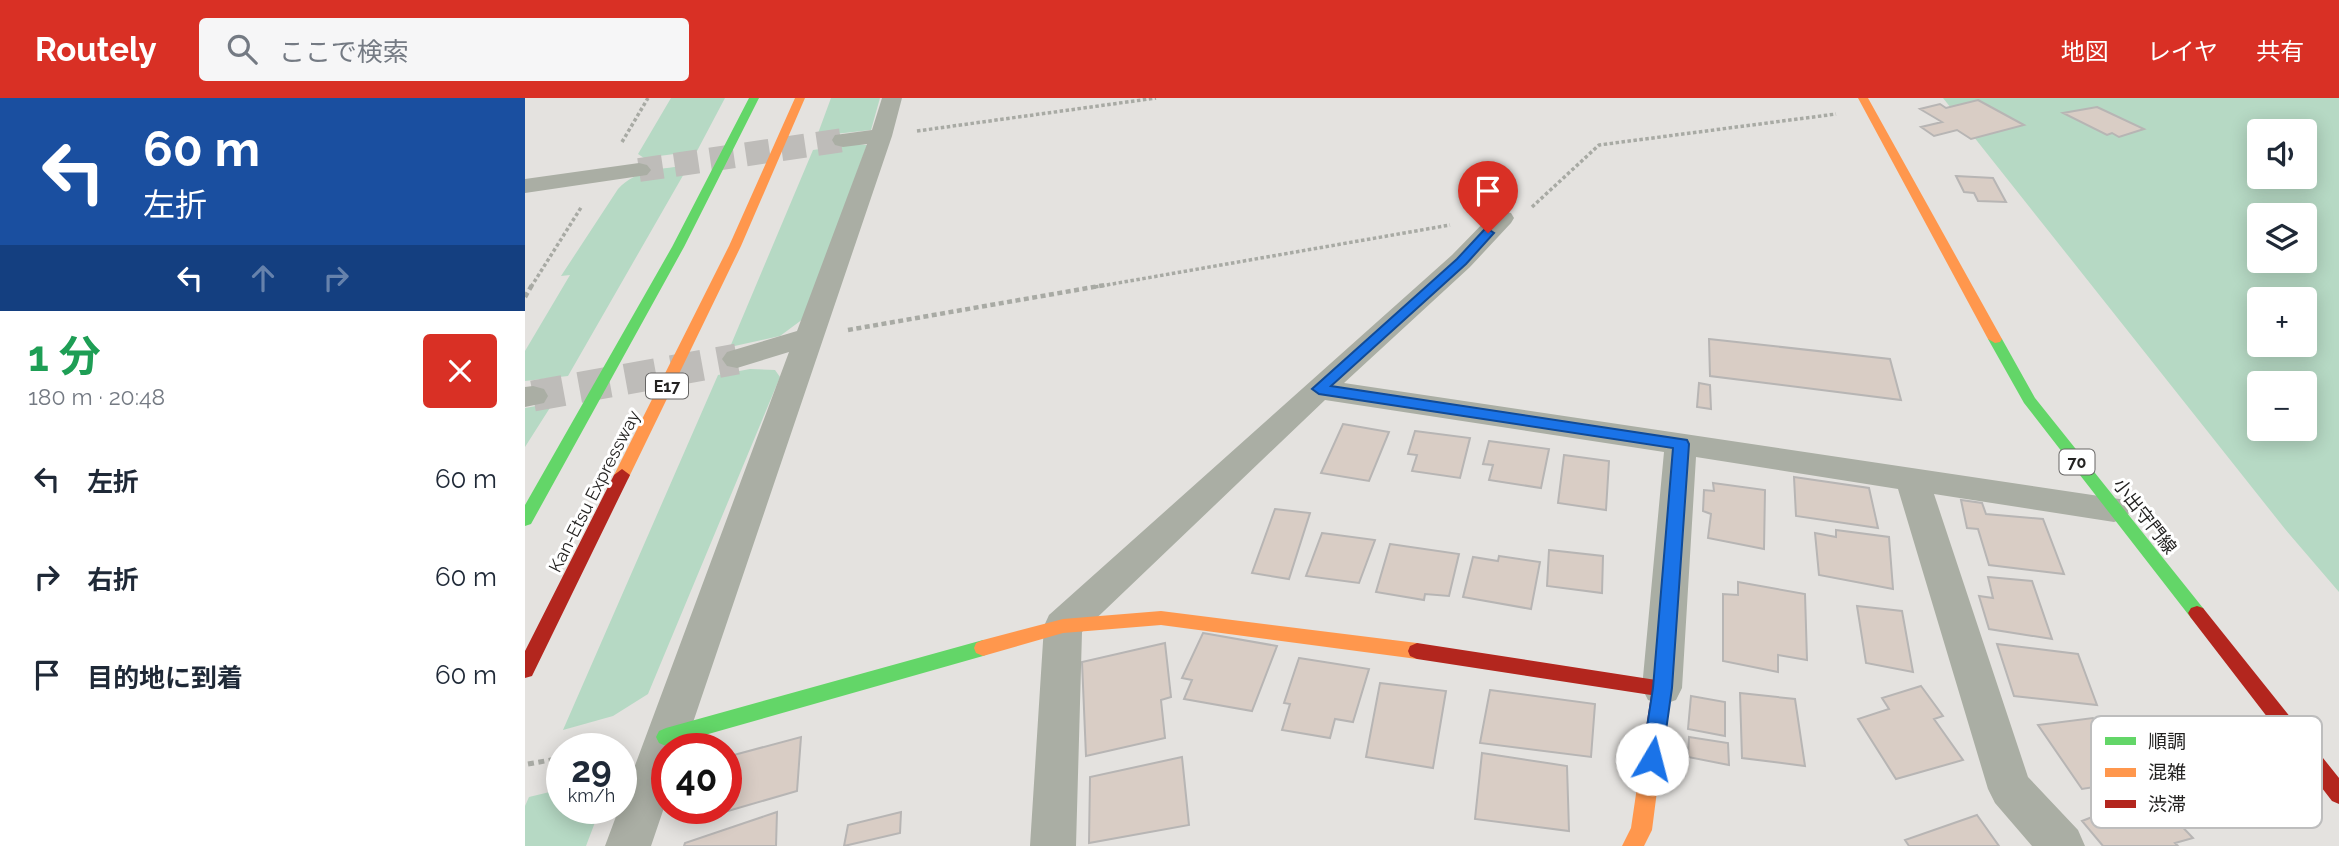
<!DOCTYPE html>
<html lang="ja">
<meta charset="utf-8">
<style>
:root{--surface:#fff;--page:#f6f6f7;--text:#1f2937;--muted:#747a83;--accent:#d93025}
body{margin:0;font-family:Raleway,"Noto Sans JP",sans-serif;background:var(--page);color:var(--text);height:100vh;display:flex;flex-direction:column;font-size:26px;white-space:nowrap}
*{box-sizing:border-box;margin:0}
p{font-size:23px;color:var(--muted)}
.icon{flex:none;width:38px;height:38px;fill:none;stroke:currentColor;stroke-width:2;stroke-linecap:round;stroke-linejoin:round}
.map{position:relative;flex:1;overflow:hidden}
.details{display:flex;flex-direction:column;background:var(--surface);width:525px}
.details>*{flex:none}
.guide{background:#1a4fa0;color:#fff;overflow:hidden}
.buttons{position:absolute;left:1722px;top:21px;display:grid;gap:14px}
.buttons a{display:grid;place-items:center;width:70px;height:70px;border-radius:7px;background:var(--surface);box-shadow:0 4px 18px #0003;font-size:35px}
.speed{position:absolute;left:21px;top:635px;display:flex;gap:14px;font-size:35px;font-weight:700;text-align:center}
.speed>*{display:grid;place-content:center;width:91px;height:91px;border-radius:50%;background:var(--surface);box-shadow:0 4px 18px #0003;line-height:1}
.speed small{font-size:18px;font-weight:400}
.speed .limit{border:10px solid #d22;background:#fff;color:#111}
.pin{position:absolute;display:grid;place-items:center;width:60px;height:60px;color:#fff;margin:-72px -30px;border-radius:50% 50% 50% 0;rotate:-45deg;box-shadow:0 0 7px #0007}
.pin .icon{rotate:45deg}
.me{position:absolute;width:77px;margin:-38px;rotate:8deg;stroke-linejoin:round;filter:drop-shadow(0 0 5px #0008)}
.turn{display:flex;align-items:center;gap:24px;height:147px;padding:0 28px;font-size:32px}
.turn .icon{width:91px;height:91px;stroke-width:2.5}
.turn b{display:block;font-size:49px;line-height:60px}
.lanes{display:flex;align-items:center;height:66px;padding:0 28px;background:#0003;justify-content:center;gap:35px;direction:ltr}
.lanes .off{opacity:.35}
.round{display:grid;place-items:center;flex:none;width:74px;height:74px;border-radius:7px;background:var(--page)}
.headline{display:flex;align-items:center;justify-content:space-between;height:119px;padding:0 28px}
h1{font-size:42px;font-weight:700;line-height:52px;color:#1e9e55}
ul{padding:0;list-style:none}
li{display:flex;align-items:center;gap:21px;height:98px;padding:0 28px}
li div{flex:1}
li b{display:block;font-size:26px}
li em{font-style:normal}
header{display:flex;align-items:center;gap:42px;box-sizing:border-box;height:98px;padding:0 35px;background:var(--accent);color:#fff}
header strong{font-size:33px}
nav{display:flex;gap:38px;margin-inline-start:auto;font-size:24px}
.search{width:490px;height:63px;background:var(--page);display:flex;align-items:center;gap:18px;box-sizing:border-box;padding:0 24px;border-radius:7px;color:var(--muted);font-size:26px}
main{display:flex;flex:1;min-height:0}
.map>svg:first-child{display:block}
.green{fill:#b6d9c4;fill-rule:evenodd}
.building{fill:#d9cdc5;stroke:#b7b5b4;stroke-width:2}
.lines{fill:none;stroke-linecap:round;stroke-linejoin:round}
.street-tunnel-far1{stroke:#bebcb9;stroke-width:24;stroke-dasharray:24 12;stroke-linecap:butt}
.street-tunnel{stroke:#bebcb9;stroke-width:31;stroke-dasharray:31 16;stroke-linecap:butt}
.path-far2{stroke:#a8aaa4;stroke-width:3.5;stroke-dasharray:3.5 2.5;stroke-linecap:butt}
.path-far1{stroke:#a8aaa4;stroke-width:4.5;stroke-dasharray:5 3.5;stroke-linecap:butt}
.path{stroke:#a8aaa4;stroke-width:5;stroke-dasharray:6 4.5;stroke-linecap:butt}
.street{fill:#aaaea4;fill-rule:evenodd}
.fast{fill:#63d668;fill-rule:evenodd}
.slow{fill:#ff974d;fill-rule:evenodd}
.jam{fill:#b3261e;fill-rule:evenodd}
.route{fill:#1a73e8;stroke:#114b97;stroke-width:2}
.labels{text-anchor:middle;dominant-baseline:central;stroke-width:6;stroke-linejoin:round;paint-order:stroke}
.shield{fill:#fff;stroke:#666564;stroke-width:2}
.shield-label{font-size:16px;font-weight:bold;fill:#242322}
.street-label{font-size:18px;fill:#242322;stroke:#fff}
.key{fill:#fff;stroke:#bdbdbd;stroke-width:2}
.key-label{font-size:19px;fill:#242322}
</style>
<header>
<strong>Routely</strong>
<div class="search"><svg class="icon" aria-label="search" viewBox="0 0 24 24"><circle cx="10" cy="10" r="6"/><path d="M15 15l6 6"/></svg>ここで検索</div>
<nav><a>地図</a><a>レイヤ</a><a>共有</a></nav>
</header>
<main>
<section class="details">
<div class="guide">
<div class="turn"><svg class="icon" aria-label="left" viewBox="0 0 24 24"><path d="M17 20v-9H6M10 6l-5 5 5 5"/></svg><div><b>60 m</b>左折</div></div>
<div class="lanes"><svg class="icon" aria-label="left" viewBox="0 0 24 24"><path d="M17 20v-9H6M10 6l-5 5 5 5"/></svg><svg class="icon off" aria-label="ahead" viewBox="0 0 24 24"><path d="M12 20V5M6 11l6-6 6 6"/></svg><svg class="icon off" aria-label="right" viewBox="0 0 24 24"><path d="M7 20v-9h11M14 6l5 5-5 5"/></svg></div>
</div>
<div class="headline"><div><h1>1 分</h1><p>180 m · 20:48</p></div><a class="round" style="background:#d93025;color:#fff"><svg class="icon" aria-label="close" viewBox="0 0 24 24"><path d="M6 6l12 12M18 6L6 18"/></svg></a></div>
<ul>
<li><svg class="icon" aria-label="left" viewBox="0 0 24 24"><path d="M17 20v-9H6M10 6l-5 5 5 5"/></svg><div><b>左折</b></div><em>60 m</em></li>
<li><svg class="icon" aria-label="right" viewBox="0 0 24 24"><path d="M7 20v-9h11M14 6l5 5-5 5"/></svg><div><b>右折</b></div><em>60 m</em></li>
<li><svg class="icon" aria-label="arrive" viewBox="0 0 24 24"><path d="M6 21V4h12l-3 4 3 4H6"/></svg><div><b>目的地に到着</b></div><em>60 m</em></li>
</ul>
</section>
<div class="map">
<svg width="1814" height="748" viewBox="0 0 1814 748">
<rect width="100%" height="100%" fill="#e4e2df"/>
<!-- green -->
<path class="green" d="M146,0H200L172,53L119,60L113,56Z
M306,0H355L346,32L292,38Z
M1418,0H1814V494L1760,431ZM1734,33H1780V79H1734ZM1734,117H1780V163H1734ZM1734,201H1780V247H1734ZM1734,285H1780V331H1734Z
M331,46L342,47L278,221L255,238L205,249L288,52Z
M164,67L43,278L0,283V253L45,177L36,178L93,91C111,71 138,71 164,67Z
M225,271L250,272L255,279L123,596L88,618L38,632L193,277Z
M28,305L0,349V310Z
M37,691V710L75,711L61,748H0V708L4,699Z"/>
<!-- building -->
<path class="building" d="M1453,2L1499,27L1446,41L1432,32L1409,38L1396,29L1417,24L1395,11L1415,6L1421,10Z
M1572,9L1619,31L1594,39L1587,35L1582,37L1538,15Z
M1431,78L1468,80L1481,104L1453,103L1449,95L1439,94Z
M1184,241L1365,261L1376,302L1185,278Z
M1174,285L1185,287L1186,311L1172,309Z
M818,326L864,334L844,383L796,375Z
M890,333L945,340L935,380L887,373L892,357L883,356Z
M964,343L1024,351L1016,390L964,382L968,367L958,366Z
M1039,357L1084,363L1081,412L1033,405Z
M1269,379L1344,390L1353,430L1271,418Z
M1188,385L1240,392L1239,451L1183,440L1186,416L1178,413L1179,392L1189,393Z
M1436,402L1457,405L1461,416L1518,421L1539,476L1464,467L1453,431L1442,430Z
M750,411L785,415L764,481L727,475Z
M1311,432L1364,439L1368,491L1294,477L1290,435L1311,439Z
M797,435L850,442L834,485L781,478Z
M865,446L934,456L924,498L900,496L899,502L851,494Z
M1024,452L1078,458L1077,495L1022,488Z
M974,458L1015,464L1006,511L938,499L948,459L973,463Z
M1463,479L1507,483L1527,541L1464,531L1454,498L1468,500Z
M1213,484L1280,496L1282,562L1253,557V574L1198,563V496L1213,497Z
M1332,508L1377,513L1388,574L1341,565Z
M678,535L752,548L727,613L659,601L667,582L657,580Z
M640,545L646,599L636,602L640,640L561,658L557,564Z
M1472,546L1553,556L1572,607L1489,598Z
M774,560L844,571L828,624L810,621L805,640L757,632L765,606L759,605Z
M855,585L921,593L908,670L841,659Z
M1396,588L1418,618L1409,621L1438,662L1371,681L1333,621L1364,611L1357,600Z
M965,592L1070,606L1066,659L955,645Z
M1215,595L1270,601L1280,668L1217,660Z
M1166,598L1200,604V638L1163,631Z
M1568,620L1613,682L1557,691L1513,627Z
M276,639L272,693L189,717L190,710H201V681L205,658Z
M1164,639L1203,645L1204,667L1163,659Z
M957,655L1042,668L1044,733L950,721Z
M657,659L664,727L564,745L565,679Z
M1626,696L1668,740L1650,745L1653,748H1578L1557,723Z
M252,714L251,748H159L160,745Z
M376,714L375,735L319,748L323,727Z
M1452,717L1474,748H1384L1380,742Z"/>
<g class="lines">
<!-- street-tunnel-far1 -->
<path class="street-tunnel-far1" d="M114,72L318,42"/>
<!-- street-tunnel -->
<path class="street-tunnel" d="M8,298L212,261"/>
<!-- path-far2 -->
<path class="path-far2" d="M392,33L631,0
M97,44L123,0
M1007,109L1074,47L1311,16
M6,189L57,108
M570,189L925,127"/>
<!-- path-far1 -->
<path class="path-far1" d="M0,199L7,187
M323,232L580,187"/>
<!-- path -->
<path class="path" d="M82,651L94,649
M3,666L37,660"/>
<!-- street -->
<path class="street" d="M357,0H377L367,38L159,651H142V701L126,748H80L264,254L212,270L202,268L197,261L202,254L272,233L342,46L318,49L310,47L307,42L310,37L347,32Z
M114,65L122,67L126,72L122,77L0,95V81Z
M977,113L986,115L989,120L986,125L945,169L819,285L1601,402L1606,411L1601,420L1589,424L1409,396L1503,679L1553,732L1560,748H1507L1470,705L1463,691L1373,391L1171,359L1157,590L1151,602L1137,607L1123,602L1117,590L1139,354L800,302L557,534L551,748H505L519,528L524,517L927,157L968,115Z
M8,288L19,291L23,298L19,305L0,309V289Z"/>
<!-- fast -->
<path class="fast" d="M224,0H234L159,149L6,426L0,428V407L147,149Z
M1470,237L1477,241L1510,300L1678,510L1681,515L1678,520L1672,522L1666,520L1499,305L1463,241Z
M458,542L465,545L467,550L465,555L458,558L141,648L134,645L131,639L134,633L141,630Z"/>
<!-- slow -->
<path class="slow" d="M270,0H280L216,148L105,377L103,381H91L89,377L204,148Z
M1333,0H1343L1477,241L1475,244L1470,245L1463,241Z
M636,513L892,545L899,548L901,553L899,558L892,561L636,527L538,535L458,558L451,555L449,550L451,545L458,542L538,521Z
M1126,653L1133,655L1136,662L1127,732L1119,748H1097L1106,730L1116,662L1119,655Z"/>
<!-- jam -->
<path class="jam" d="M97,371L105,377L7,578L0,580V553L89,377Z
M1672,508L1678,510L1814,680V706L1807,703L1666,520L1663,515L1666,510Z
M892,545L1144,584L1147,590L1133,669L1126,671L1119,669L1116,662L1126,597L892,561L885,558L883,553L885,548Z"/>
</g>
<!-- route -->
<path class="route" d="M963,131L969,135L941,166L806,288L1162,342L1164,346L1147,590L1137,661L1134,668L1127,670L1120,668L1117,661L1128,590L1148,350L794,296L787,291L932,161L959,132Z"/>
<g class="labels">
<!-- shield labels -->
<g class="shield">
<rect x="121" y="275.5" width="42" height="25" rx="5"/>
<rect x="1534.5" y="351.5" width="35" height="25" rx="5"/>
</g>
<g class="shield-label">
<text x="142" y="288">E17</text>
<text x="1552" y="364">70</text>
</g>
<!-- street labels -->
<g class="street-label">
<text transform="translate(69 393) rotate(-63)">Kan-Etsu Expressway</text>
<text transform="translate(1620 418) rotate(52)">小出守門線</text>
</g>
</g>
<!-- legend -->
<rect x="1566" y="618" width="231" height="112" rx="10" class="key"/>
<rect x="1580" y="639" width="31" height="8" fill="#63d668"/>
<rect x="1580" y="670" width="31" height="9" fill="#ff974d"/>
<rect x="1580" y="702" width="31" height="8" fill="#b3261e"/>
<g class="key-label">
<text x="1623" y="650">順調</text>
<text x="1623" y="681">混雑</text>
<text x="1623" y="713">渋滞</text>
</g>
</svg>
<div class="buttons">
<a><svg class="icon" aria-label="sound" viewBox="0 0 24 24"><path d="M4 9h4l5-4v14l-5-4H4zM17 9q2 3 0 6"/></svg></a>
<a><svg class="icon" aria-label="layers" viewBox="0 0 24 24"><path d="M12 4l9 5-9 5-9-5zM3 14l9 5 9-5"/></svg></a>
<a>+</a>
<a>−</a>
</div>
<div class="speed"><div>29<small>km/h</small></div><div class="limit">40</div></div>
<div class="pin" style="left:963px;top:135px;background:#d93025"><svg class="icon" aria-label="arrive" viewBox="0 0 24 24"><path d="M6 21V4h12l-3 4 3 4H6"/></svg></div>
<svg class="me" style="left:1127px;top:661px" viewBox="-20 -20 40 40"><circle r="19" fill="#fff"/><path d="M0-13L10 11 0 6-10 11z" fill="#1a73e8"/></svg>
</div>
</main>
